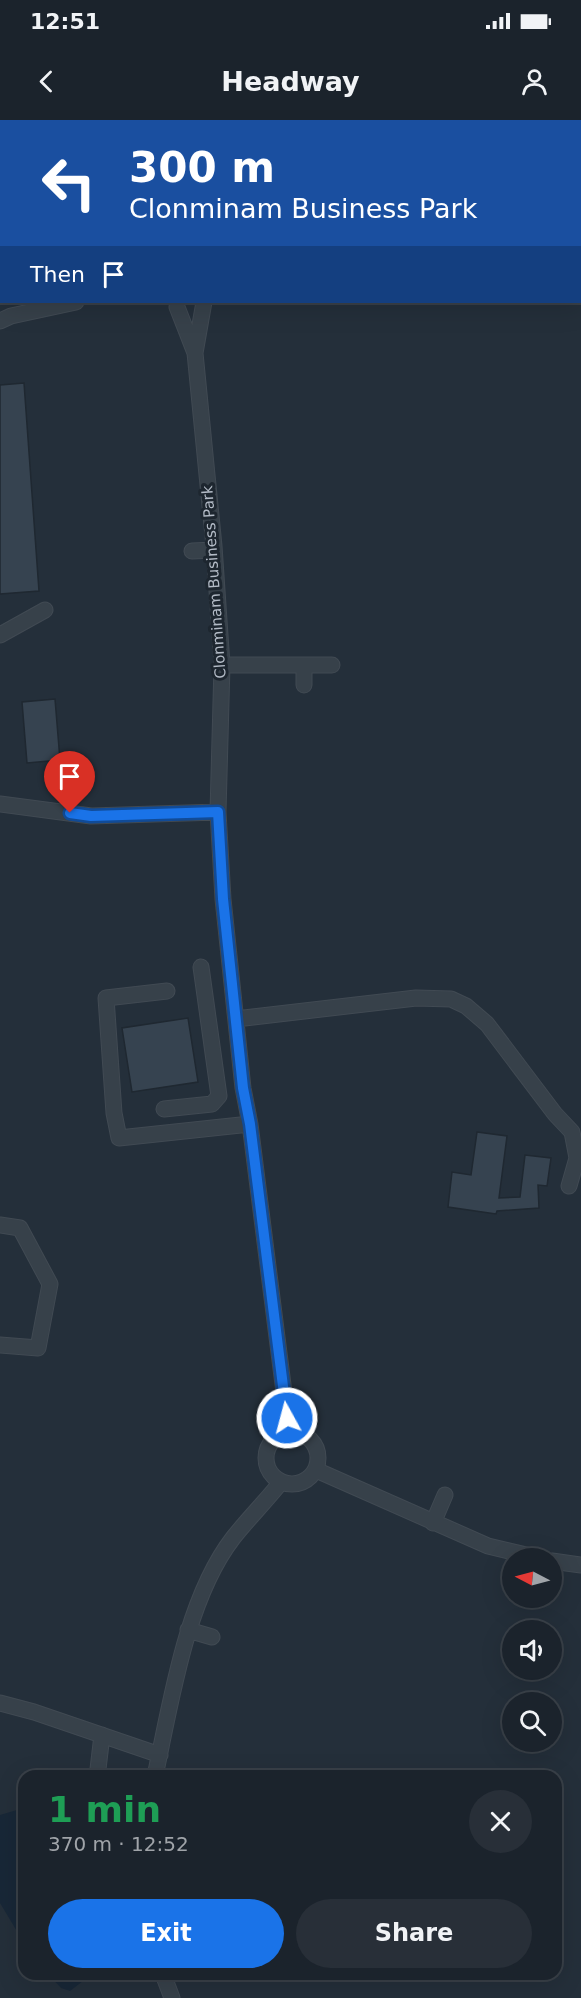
<!DOCTYPE html>
<meta charset="utf-8">
<style>
:root{--surface:#1b232c;--page:#282f38;--text:#f1f3f6;--muted:#a0a4a9;--line:#394048;--accent:#1a73e8}
body{margin:0;font-family:"DejaVu Sans",sans-serif;background:var(--page);color:var(--text);height:100vh;display:flex;flex-direction:column;font-size:22px;white-space:nowrap}
*{box-sizing:border-box;margin:0}
p{font-size:20px;color:var(--muted)}
.icon{flex:none;width:33px;height:33px;fill:none;stroke:currentColor;stroke-width:2;stroke-linecap:round;stroke-linejoin:round}
.map{position:relative;flex:1;overflow:hidden}
.panel{position:absolute;left:18px;top:1650px;width:544px;height:210px;display:flex;flex-direction:column;background:var(--surface);border-radius:18px;box-shadow:0 6px 24px #0002,0 0 0 2px var(--line)}
.panel>*{flex:none}
.banner{position:absolute;left:0px;top:0px;width:582px;height:183px;box-shadow:0 6px 24px #0002,0 0 0 2px var(--line);background:#1a4fa0;color:#fff;overflow:hidden}
.needle{width:39px;rotate:276deg}
.tools{position:absolute;left:502px;top:1428px;display:grid;gap:12px}
.tools a{display:grid;place-items:center;width:60px;height:60px;border-radius:50%;background:var(--surface);box-shadow:0 6px 24px #0002,0 0 0 2px var(--line);font-size:30px}
.pin{position:absolute;display:grid;place-items:center;width:51px;height:51px;color:#fff;margin:-62px -26px;border-radius:50% 50% 50% 0;rotate:-45deg;box-shadow:0 0 6px #0007}
.pin .icon{rotate:45deg}
.me{position:absolute;width:66px;margin:-33px;rotate:353deg;stroke-linejoin:round;filter:drop-shadow(0 0 4px #0008)}
.turn{display:flex;align-items:center;gap:21px;height:126px;padding:0 30px;font-size:27px}
.turn .icon{width:78px;height:78px;stroke-width:2.5}
.turn b{display:block;font-size:42px;line-height:51px}
.then{display:flex;align-items:center;height:57px;padding:0 30px;background:#0003;gap:12px;font-size:22px}
.round{display:grid;place-items:center;flex:none;width:63px;height:63px;border-radius:32px;background:var(--page)}
.overview{display:flex;align-items:center;justify-content:space-between;height:102px;padding:0 30px}
h1{font-size:36px;font-weight:800;line-height:45px;color:#1e9e55}
.action{display:flex;gap:12px;margin-top:auto;padding:12px 30px}
.action a{flex:1;height:69px;border-radius:36px;background:var(--accent);color:#fff;font-size:24px;font-weight:800;line-height:69px;text-align:center}
.action a+a{background:var(--page);color:var(--text)}
.status{display:flex;justify-content:space-between;align-items:center;height:42px;padding:0 30px;background:var(--surface);direction:ltr}
.status svg{height:16px;fill:currentColor}
header{display:flex;justify-content:space-between;align-items:center;height:78px;padding:0 30px;background:var(--surface);font-size:27px;font-weight:800}
.map>svg:first-child{display:block}
.water{fill:#182737}
.building{fill:#364350;stroke:#1f2831;stroke-width:1.5}
.lines{fill:none;stroke-linecap:round;stroke-linejoin:round}
.minor-casing{stroke:#414a53;stroke-width:17}
.minor{stroke:#37414a;stroke-width:15}
.route-casing{stroke:#114b97;stroke-width:15}
.route{stroke:#1a73e8;stroke-width:10}
.labels{text-anchor:middle;dominant-baseline:central;stroke-width:6;stroke-linejoin:round;paint-order:stroke}
.street-label{font-size:15px;fill:#b3bbc6;stroke:#1d262f}
</style>
<div class="status"><b>12:51</b><svg viewBox="0 0 49 12"><path d="M0 12V9h3v3zM5 12V6h3v6zM10 12V3h3v9zM15 12V0h3v12zM26 1h20v11H26zM47 4h2v5h-2z"/></svg></div>
<header><svg class="icon" aria-label="back" viewBox="0 0 24 24"><path d="M15 5l-7 7 7 7"/></svg>Headway<svg class="icon" aria-label="person" viewBox="0 0 24 24"><circle cx="12" cy="8" r="4"/><path d="M4 21q1-7 8-7t8 7"/></svg></header>
<div class="map">
<svg width="581" height="1878" viewBox="0 0 581 1878">
<rect width="100%" height="100%" fill="#242f3a"/>
<!-- water -->
<path class="water" d="M24,1688V1823L0,1783V1695Z
M48,1854H85L83,1861L70,1871L61,1868Z"/>
<!-- building -->
<path class="building" d="M24,263L39,471L0,474V265Z
M55,579L60,640L27,643L22,582Z
M188,898L198,962L132,972L122,908Z
M477,1012L507,1016L499,1078L520,1077L525,1035L551,1038L547,1066L538,1065L539,1088L497,1091L496,1094L448,1087L452,1052L471,1055Z"/>
<g class="lines">
<defs>
<path id="minor" d="M178,0L179,2
M490,0V2
M371,2L375,0
M0,34H2
M580,78H581
M204,182L195,233L214,426L222,545L218,692L223,779L243,968L250,1004L289,1312
M177,187L195,233
M0,201L11,196L76,182
M192,431L214,430
M0,515L45,490
M222,545H332
M304,565V545
M0,684L91,696L218,692
M167,871L106,878L114,993L119,1018L250,1004
M236,899L416,878L451,879L466,886L487,904L555,994L572,1012L577,1038L569,1066
M164,989L212,984L219,976L201,847
M0,1105L20,1108L50,1164L38,1228L0,1225
M266 1338a26 26 0 1 1 52 0a26 26 0 1 1-52 0Z
M316,1350L488,1426L539,1438
M433,1403L445,1375
M552,1441L581,1445
M188,1510L212,1517
M0,1583L34,1592L160,1635
M98,1649L102,1615
M155,1656C171,1582 186,1479 233,1418C248,1399 266,1381 281,1362
M163,1854L172,1878"/>
</defs>
<!-- minor casing -->
<use href="#minor" class="minor-casing"/>
<!-- minor -->
<use href="#minor" class="minor"/>
</g>
<g class="lines">
<defs>
<path id="route" d="M70,693L91,696L218,692L223,779L243,968L250,1004L287,1298"/>
</defs>
<!-- route casing -->
<use href="#route" class="route-casing"/>
<!-- route -->
<use href="#route" class="route"/>
</g>
<g class="labels">
<!-- street labels -->
<g class="street-label">
<text transform="translate(214 462) rotate(-94)">Clonminam Business Park</text>
</g>
</g>
</svg>
<div class="tools">
<a><svg class="needle" viewBox="-14 -14 28 28"><path d="M0-13l5 13h-10z" fill="#e53935"/><path d="M0 13l5-13h-10z" fill="#a0a4a9"/></svg></a>
<a><svg class="icon" aria-label="sound" viewBox="0 0 24 24"><path d="M4 9h4l5-4v14l-5-4H4zM17 9q2 3 0 6"/></svg></a>
<a><svg class="icon" aria-label="search" viewBox="0 0 24 24"><circle cx="10" cy="10" r="6"/><path d="M15 15l6 6"/></svg></a>
</div>
<div class="pin" style="left:70px;top:693px;background:#d93025"><svg class="icon" aria-label="arrive" viewBox="0 0 24 24"><path d="M6 21V4h12l-3 4 3 4H6"/></svg></div>
<svg class="me" style="left:287px;top:1298px" viewBox="-20 -20 40 40"><circle r="17" fill="#1a73e8" stroke="#fff" stroke-width="3"/><path d="M0-11L8 9 0 5-8 9z" fill="#fff"/></svg>
<div class="banner">
<div class="turn"><svg class="icon" aria-label="left" viewBox="0 0 24 24"><path d="M17 20v-9H6M10 6l-5 5 5 5"/></svg><div><b>300 m</b>Clonminam Business Park</div></div>
<div class="then">Then<svg class="icon" aria-label="arrive" viewBox="0 0 24 24"><path d="M6 21V4h12l-3 4 3 4H6"/></svg></div>
</div>
<section class="panel">
<div class="overview"><div><h1>1 min</h1><p>370 m · 12:52</p></div><a class="round"><svg class="icon" aria-label="close" viewBox="0 0 24 24"><path d="M6 6l12 12M18 6L6 18"/></svg></a></div>
<div class="action"><a>Exit</a><a>Share</a></div>
</section>
</div>
